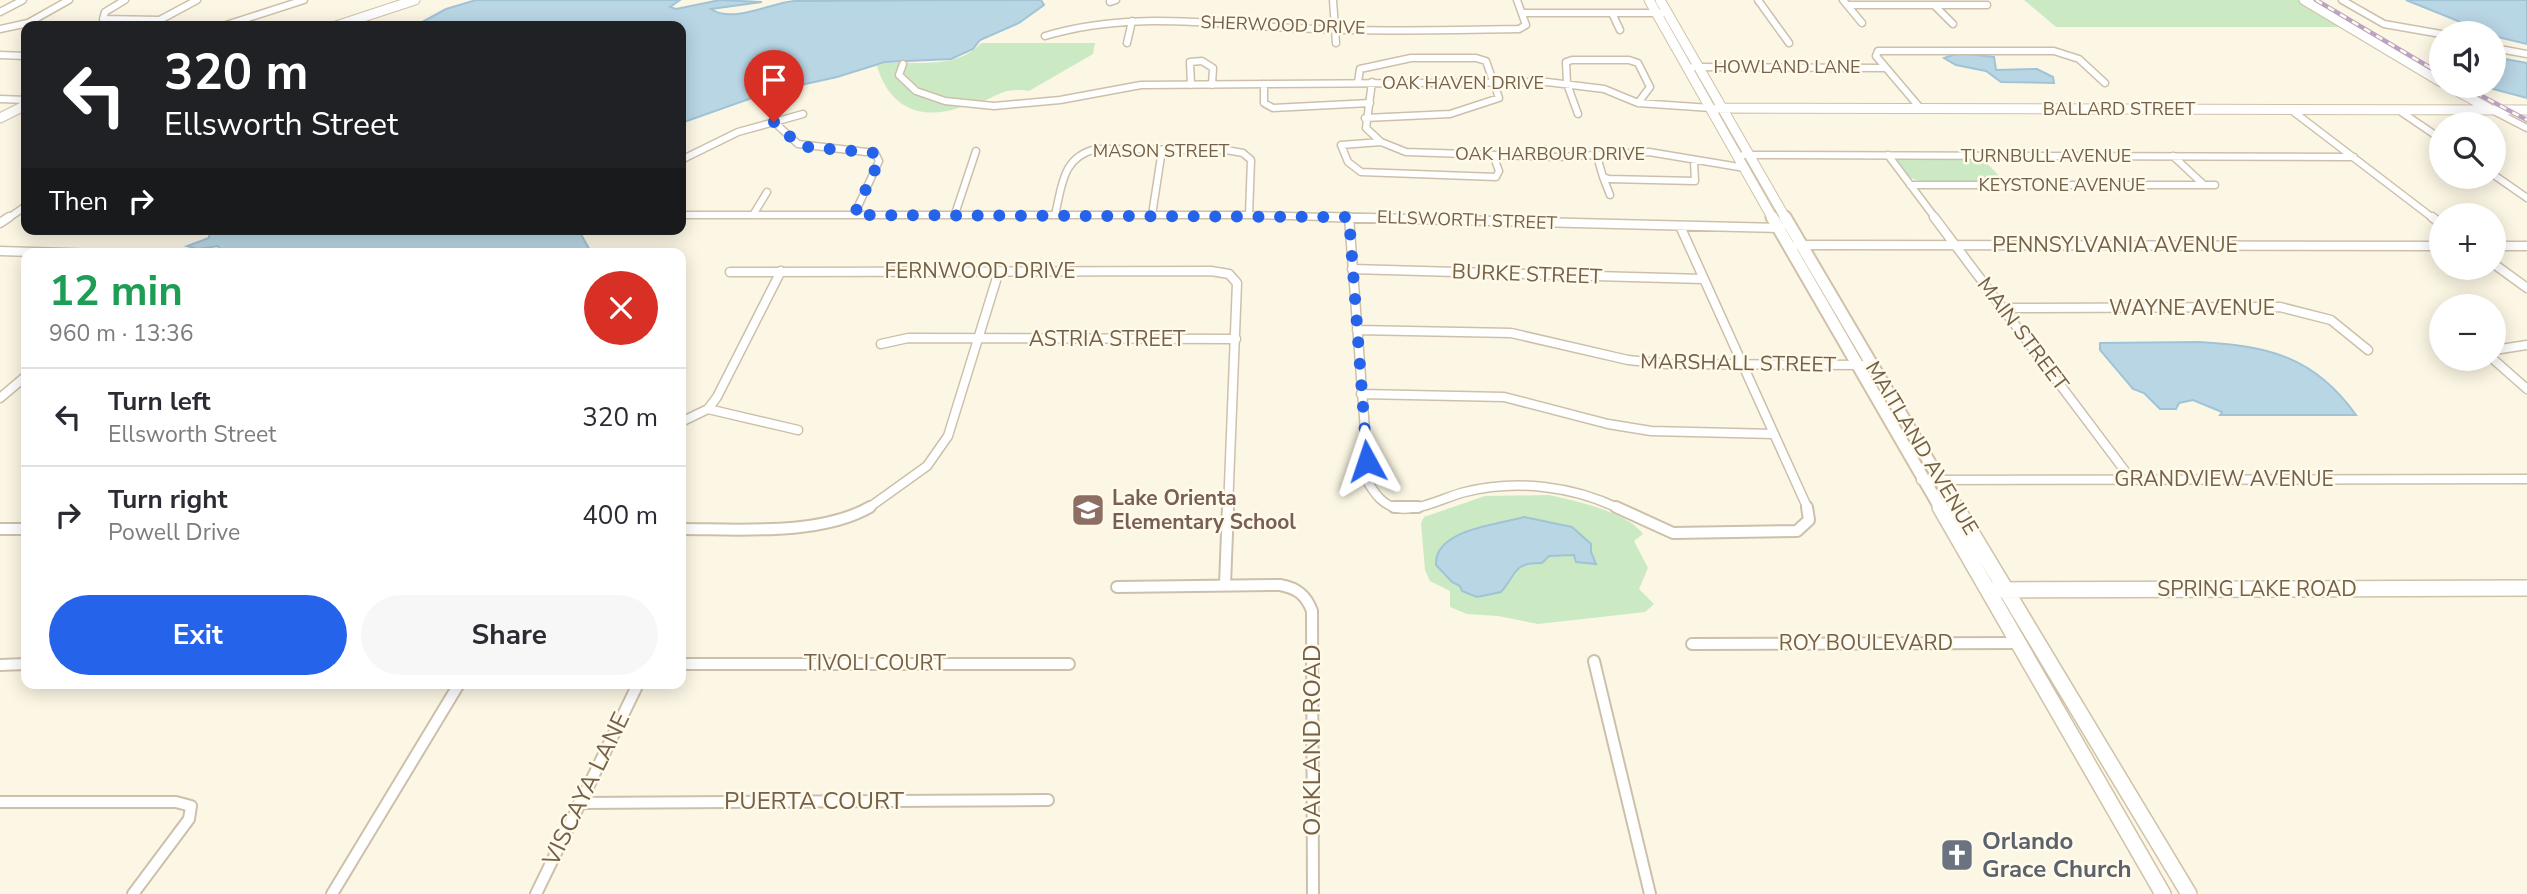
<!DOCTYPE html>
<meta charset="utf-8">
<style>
:root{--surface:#fff;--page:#f7f7f7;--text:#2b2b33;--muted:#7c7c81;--line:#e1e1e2;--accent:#2563eb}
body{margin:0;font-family:"Nunito Sans",sans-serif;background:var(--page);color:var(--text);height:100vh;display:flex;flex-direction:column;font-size:26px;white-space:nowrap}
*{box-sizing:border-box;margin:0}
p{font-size:23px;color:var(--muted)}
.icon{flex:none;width:38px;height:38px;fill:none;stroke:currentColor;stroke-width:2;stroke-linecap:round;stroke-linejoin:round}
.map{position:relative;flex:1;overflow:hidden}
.side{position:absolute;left:21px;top:248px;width:665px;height:441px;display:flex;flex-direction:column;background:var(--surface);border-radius:14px;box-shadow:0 4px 18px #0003}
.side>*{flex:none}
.guide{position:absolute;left:21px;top:21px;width:665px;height:214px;border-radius:14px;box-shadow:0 4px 18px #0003;background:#202124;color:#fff;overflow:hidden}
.controls{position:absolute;left:2429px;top:21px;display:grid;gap:14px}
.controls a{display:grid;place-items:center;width:77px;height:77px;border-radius:50%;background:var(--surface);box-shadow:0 4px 18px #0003;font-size:35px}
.pin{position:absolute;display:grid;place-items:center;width:60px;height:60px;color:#fff;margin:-72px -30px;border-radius:50% 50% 50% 0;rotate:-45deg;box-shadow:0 0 7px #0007}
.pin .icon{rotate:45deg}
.me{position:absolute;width:77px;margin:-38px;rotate:355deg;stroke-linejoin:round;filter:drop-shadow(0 0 5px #0008)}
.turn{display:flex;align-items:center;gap:24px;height:147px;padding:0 28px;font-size:32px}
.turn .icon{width:91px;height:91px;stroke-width:2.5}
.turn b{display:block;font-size:49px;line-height:60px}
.then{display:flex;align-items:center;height:66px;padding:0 28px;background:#0003;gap:14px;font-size:26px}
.round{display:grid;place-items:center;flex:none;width:74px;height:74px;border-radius:37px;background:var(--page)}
.summary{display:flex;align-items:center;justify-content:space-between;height:119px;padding:0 28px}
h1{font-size:42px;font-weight:700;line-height:52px;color:#1e9e55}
.primary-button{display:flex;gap:14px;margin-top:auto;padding:14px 28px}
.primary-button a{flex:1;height:80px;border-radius:42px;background:var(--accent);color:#fff;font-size:28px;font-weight:700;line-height:80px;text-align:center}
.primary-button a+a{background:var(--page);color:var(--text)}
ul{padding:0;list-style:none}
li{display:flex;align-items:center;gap:21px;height:98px;padding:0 28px;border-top:2px solid var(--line)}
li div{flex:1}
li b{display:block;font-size:26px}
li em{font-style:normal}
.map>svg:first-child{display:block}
.green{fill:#cbe9c3;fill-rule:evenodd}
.water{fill:#b9d6e5;stroke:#a0c3d6;stroke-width:2}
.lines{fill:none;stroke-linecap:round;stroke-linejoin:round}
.street-far2-casing{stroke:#cdc0ab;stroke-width:9}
.street-far1-casing{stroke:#cdc0ab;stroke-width:11}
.street-casing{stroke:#cdc0ab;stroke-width:14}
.secondary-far2-casing{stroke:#d0c2a8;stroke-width:11}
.secondary-far1-casing{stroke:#d0c2a8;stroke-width:15}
.secondary-casing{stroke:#d0c2a8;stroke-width:18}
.street-far2{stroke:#fff;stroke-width:6}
.street-far1{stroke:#fff;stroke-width:8}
.street{stroke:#fff;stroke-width:10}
.secondary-far2{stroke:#fff;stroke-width:9}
.secondary-far1{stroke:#fff;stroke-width:11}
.secondary{stroke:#fff;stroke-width:15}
.rail-casing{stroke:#bca3c5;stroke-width:4.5}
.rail{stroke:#fffaea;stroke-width:2.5;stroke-dasharray:7;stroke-linecap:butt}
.route{stroke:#2563eb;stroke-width:12;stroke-dasharray:0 21.6}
.labels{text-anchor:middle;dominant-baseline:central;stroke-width:5;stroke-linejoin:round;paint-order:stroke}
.far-street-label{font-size:18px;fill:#74614a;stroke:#fffaea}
.street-label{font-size:21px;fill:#74614a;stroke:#fffaea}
.education-label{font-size:21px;font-weight:bold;fill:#785e54;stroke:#fffaea;text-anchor:start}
.near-street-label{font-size:24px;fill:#74614a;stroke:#fffaea}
.near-worship-label{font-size:24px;font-weight:bold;fill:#5b616d;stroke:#fffaea;text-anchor:start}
</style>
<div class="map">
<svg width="2527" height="894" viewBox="0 0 2527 894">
<rect width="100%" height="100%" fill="#fcf7e4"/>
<!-- green -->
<path class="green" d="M2024,0H2307L2346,27H2056Z
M981,43H1095L1093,54L1029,91C998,86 996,101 972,103C947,105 920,90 902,75L907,63C933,63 962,64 981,43Z
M886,63H900L895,76L912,92L964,106C922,122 890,109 877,66Z
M1981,157L2005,182L1920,181L1908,177L1896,161L1897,158Z
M1548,495C1574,500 1627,512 1643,534L1634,541L1648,568L1639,589L1654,604L1645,612L1538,624L1498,616L1467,614L1450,607V591L1430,581L1425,570L1421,523L1424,517L1485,496ZM1533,519L1572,527L1590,547L1594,558L1577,560L1574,555C1562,553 1550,552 1542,563C1512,562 1516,576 1501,592L1477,597L1452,582L1436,565C1435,529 1504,521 1533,519Z"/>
<!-- water -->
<path class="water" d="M476,0H680L670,7L676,9L720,0L762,2L711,9C733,24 770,3 794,1C876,0 959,0 1041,0L1044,5L1019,23L980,40L973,49L951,59L885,62L837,77L769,92L681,123V26H415L446,9Z
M2406,0H2527V44L2498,37Z
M1959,53L1994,57L1996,70L2037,69L2053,77L2054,83L2001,82L1986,71L1956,65L1944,58Z
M2494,57L2527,63V98L2482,86H2494Z
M210,229H578L592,254H223L218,246L198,249L187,246L209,238Z
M2199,342C2268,346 2314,356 2356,415H2220L2222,412L2193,400L2179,403L2176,409H2160L2144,393L2133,389L2100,350V343Z
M1524,517L1572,527L1591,544V552L1596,564L1576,562L1574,555L1549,556L1542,563C1512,562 1516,576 1501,592L1477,597L1462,591L1460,586L1452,582L1436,565C1434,529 1498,525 1524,517Z"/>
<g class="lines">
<defs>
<path id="street-far2" d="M125,0L105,12L103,19L158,20
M1333,0L1336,43
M1758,0L1789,43
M1843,0L1862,23
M2342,0L2384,24L2441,34
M1110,2L1116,0
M1847,5H1987
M1935,6L1953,24
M0,12L23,0
M1522,13H1667
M1612,13L1620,30
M156,22L197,0
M223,26L304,0
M0,29L28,23L69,0
M1045,36C1128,11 1209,24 1294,28C1369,32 1444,30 1519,29L1526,25L1517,0
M1127,43L1132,21
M2494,48L2527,54
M0,55L26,56
M903,64L899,75L916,91L945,101L994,106L1060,100L1141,85L1547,82L1604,89L1638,103L1711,108
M1693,67L1886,68
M1358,82L1360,69L1411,58H1476L1486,61L1499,98L1450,114L1365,118
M1372,82L1366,128L1381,142L1406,152L1558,157L1649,152L1745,168
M1264,84V103L1273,108L1370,103
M1191,85L1190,62L1202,61L1213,68L1212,85
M0,99L26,100
M1921,109L1876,56L1878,51H2054L2079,59L2105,83
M2290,109L2434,219
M2397,109L2441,139
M2492,110L2527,128
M1578,114L1567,84L1566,62L1572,60H1629L1638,63L1650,87L1638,103
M774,122L798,144L875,153L879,161L854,215
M1381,142L1341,145L1348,162L1361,172L1496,177L1499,171L1493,155
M1596,153L1603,177L1609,179L1695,181L1694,161
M1743,155L2354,157
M1888,155L1936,219
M2173,156L2204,185
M681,160L738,132L803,114
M2494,175L2527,198
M1603,177L1610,195
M1910,185H2215
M955,214L976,151
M681,215H1249L1397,219
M753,215L767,192
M1055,215C1062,186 1062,157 1096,149L1226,150L1243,153L1251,160L1249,215
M1152,215L1162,150
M7,219L26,206"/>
<path id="street-far1" d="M1326,217L1781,228
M1349,217L1369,484C1376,495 1383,505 1397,508C1420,512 1444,497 1465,492C1516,479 1573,486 1620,509
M1934,217L2131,479
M2432,217L2441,224
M0,223L9,217
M1680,226L1808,509
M1797,245L2441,246
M2494,246H2527
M0,251L99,254
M2494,264L2527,288
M1352,269L1703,279
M730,272L1211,271L1229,274L1237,283L1228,509
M2003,308L2280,307L2331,320L2368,350
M1357,330L1511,333L1628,360L1667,364L1862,365
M881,344L908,338L1236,339
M2494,350L2527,345
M2493,359L2527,389
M1361,394L1504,397L1608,424L1651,431L1774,434
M0,398L26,376
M708,409L798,430
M681,422L708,409L717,397L781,271
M1921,480L2527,479
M867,509L927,466L948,436L999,271"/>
<path id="street" d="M1394,507H1418
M1616,507L1673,533L1797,531L1809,520L1807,507
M0,529H26
M681,529C738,529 820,536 870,507
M1225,585L1228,507
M1117,587L1280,585C1297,588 1306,595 1312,611L1313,894
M1692,644L2021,643
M1594,661L1650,894
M681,664H1069
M0,665L26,664
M0,802H176L191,806L189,819L133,894
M579,803L1048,800
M332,894L459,684
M536,894L638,684"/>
<path id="secondary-far2" d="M1649,0L1773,219
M1660,0L1786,219
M2304,0L2441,82
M336,26L415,0
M2448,86L2488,108
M1718,108L2527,110
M0,118L26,105"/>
<path id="secondary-far1" d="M1772,217L1941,509
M1785,217L1957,509"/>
<path id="secondary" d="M1940,507L2163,894
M1956,507L2189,894
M1988,590L2527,588"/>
</defs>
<!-- street-far2 casing -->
<use href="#street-far2" class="street-far2-casing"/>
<!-- street-far1 casing -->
<use href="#street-far1" class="street-far1-casing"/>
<!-- street casing -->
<use href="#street" class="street-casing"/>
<!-- secondary-far2 casing -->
<use href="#secondary-far2" class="secondary-far2-casing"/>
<!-- secondary-far1 casing -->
<use href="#secondary-far1" class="secondary-far1-casing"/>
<!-- secondary casing -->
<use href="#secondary" class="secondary-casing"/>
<!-- street-far2 -->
<use href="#street-far2" class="street-far2"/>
<!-- street-far1 -->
<use href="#street-far1" class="street-far1"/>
<!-- street -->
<use href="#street" class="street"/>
<!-- secondary-far2 -->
<use href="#secondary-far2" class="secondary-far2"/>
<!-- secondary-far1 -->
<use href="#secondary-far1" class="secondary-far1"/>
<!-- secondary -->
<use href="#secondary" class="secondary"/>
<defs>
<path id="rail" d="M2316,0L2441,74
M2463,86L2527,120"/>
</defs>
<!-- rail casing -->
<use href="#rail" class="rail-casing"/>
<!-- rail -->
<use href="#rail" class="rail"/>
</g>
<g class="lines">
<!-- route -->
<path class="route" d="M774,122L798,144L808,147L875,153L879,161L854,215L1349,217L1367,461"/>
</g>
<!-- icons -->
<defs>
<symbol id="school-square" viewBox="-11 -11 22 22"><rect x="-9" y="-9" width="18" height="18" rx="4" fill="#8d6e63" stroke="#fffaea"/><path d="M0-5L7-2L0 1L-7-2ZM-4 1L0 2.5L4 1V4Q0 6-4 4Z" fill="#fff"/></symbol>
<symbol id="church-square" viewBox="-11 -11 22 22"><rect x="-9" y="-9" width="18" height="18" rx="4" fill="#6b7280" stroke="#fffaea"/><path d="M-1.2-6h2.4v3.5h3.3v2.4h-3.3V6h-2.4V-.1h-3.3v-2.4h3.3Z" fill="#fff"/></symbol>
</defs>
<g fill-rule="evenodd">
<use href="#school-square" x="1069" y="491" width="38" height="38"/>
<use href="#church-square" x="1938" y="836" width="38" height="38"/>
</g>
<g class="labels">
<!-- far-street labels -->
<g class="far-street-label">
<text transform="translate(1283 25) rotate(2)">SHERWOOD DRIVE</text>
<text x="1787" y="67">HOWLAND LANE</text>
<text x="1463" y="83">OAK HAVEN DRIVE</text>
<text x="2119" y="109">BALLARD STREET</text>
<text x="1161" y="151">MASON STREET</text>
<text x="1550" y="154">OAK HARBOUR DRIVE</text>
<text x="2046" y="156">TURNBULL AVENUE</text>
<text x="2062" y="185">KEYSTONE AVENUE</text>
<text transform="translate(1467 220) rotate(2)">ELLSWORTH STREET</text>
</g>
<!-- street labels -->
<g class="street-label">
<text x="2115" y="245">PENNSYLVANIA AVENUE</text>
<text x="980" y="271">FERNWOOD DRIVE</text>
<text transform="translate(1527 274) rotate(2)">BURKE STREET</text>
<text x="2192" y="308">WAYNE AVENUE</text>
<text transform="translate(2023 334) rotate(53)">MAIN STREET</text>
<text x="1107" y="339">ASTRIA STREET</text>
<text transform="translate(1738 363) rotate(1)">MARSHALL STREET</text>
<text transform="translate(1922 448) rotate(59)">MAITLAND AVENUE</text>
<text x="2224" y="479">GRANDVIEW AVENUE</text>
<text x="2257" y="589">SPRING LAKE ROAD</text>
<text x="1866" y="643">ROY BOULEVARD</text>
<text x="875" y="663">TIVOLI COURT</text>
</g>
<!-- education labels -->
<g class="education-label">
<text x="1112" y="498">Lake Orienta<tspan x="1112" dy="24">Elementary School</tspan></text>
</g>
<!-- near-street labels -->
<g class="near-street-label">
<text transform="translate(1312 740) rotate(-90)">OAKLAND ROAD</text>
<text transform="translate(586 789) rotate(-64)">VISCAYA LANE</text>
<text x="814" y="801">PUERTA COURT</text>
</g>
<!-- near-worship labels -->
<g class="near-worship-label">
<text x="1982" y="841">Orlando<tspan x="1982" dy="28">Grace Church</tspan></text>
</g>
</g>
</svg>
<div class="controls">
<a><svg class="icon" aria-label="sound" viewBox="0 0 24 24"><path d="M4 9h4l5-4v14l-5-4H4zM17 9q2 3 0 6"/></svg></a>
<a><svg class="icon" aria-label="search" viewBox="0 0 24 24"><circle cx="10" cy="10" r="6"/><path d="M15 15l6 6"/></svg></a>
<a>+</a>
<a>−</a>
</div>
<div class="pin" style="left:774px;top:122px;background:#d93025"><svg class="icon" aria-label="arrive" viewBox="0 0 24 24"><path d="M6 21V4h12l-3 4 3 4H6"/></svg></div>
<svg class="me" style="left:1367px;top:461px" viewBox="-20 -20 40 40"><path d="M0-17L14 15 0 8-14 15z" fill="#2563eb" stroke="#fff" stroke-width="4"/></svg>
<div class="guide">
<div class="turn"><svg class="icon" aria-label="left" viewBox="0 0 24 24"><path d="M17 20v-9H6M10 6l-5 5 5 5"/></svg><div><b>320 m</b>Ellsworth Street</div></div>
<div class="then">Then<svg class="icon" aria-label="right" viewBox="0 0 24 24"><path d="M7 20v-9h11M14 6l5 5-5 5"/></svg></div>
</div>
<section class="side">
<div class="summary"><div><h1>12 min</h1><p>960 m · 13:36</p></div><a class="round" style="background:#d93025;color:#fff"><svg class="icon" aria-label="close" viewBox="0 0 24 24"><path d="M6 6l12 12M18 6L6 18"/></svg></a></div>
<ul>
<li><svg class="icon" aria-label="left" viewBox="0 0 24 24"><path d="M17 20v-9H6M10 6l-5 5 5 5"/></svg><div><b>Turn left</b><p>Ellsworth Street</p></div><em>320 m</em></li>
<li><svg class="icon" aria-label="right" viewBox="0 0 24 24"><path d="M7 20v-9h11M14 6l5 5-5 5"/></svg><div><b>Turn right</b><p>Powell Drive</p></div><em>400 m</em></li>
</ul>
<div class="primary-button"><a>Exit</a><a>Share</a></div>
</section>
</div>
